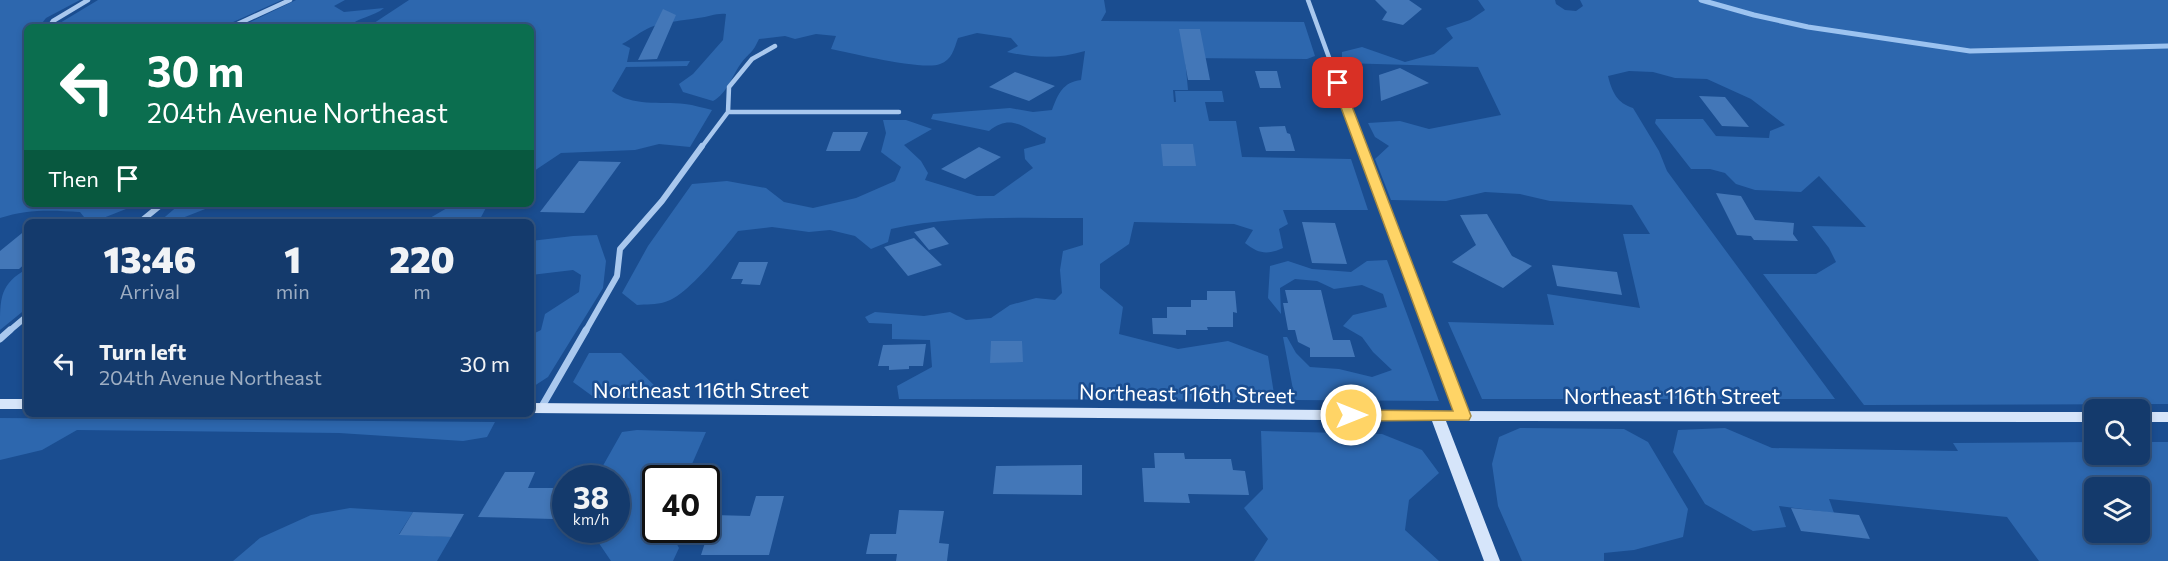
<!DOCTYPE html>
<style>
:root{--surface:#143a6c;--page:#214574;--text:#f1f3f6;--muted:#9dadc2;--line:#33547f}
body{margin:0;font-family:Commissioner,sans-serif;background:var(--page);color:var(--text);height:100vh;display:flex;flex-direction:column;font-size:22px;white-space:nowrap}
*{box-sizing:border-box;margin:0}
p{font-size:20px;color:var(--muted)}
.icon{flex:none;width:33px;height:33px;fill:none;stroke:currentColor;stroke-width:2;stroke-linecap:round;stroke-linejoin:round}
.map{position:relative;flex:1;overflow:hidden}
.details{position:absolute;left:24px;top:219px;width:510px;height:198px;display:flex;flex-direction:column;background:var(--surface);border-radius:9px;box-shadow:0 3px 9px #0003,0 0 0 2px var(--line)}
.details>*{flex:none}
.hud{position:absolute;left:24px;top:24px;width:510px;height:183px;border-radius:9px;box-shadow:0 3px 9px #0003,0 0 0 2px var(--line);background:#0b6e4f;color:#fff;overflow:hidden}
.buttons{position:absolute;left:2084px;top:399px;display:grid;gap:12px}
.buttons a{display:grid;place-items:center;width:66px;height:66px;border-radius:9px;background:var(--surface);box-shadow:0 3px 9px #0003,0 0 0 2px var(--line);font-size:30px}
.speed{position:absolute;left:552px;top:465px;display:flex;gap:12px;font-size:30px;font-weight:700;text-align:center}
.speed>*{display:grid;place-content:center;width:78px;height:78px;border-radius:50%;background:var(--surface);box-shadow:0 3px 9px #0003,0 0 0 2px var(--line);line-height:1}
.speed small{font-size:15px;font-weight:400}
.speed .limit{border:3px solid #111;border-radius:9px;background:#fff;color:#111}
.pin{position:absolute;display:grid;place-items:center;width:51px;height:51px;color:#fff;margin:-26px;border-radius:12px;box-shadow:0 3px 9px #0006}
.me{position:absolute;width:66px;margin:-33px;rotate:90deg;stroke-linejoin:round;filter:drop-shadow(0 0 4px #0008)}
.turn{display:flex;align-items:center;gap:21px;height:126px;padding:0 24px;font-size:27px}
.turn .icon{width:78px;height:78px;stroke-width:2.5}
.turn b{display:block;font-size:42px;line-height:51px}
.then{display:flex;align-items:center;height:57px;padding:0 24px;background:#0003;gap:12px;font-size:22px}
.eta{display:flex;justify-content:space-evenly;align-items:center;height:102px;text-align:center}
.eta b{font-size:36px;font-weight:800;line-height:42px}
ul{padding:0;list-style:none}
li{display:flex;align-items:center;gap:18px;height:84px;padding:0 24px}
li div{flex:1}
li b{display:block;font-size:22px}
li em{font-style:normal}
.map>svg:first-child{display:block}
.green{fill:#2d67ae;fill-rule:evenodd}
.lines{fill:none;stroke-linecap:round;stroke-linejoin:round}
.stream{stroke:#9cc3f0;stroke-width:5}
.building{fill:#4377b8}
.street-far2{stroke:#a9c8ee;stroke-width:4.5}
.street-far1{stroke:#a9c8ee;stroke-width:6}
.street{stroke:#a9c8ee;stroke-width:7}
.secondary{fill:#d6e5fa;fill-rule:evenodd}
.route{fill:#ffd466;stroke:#a68a42;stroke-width:1.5}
.labels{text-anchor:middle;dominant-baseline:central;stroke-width:5;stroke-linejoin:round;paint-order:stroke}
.street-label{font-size:21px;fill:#fff;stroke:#1a4d90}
</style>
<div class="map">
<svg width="2168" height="561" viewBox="0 0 2168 561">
<rect width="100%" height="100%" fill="#1a4d90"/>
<!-- green -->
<path class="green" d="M0,0H80L46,18L39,27H27V204H151L150,205L126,209L93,222H88L80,212C52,210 27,209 0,218Z
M98,0H282L222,27L55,26Z
M296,0H345L334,6L344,12L384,8C374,17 357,17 349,27H240Z
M409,0H1104L1106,12L1101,21L1304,22L1315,56L1307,59L1185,58L1188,90H1173L1174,102H1176L1175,91H1222L1224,102H1205L1209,121H1236L1242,157L1351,159L1368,210H1283L1288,224L1279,229L1283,248C1267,255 1259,254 1245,243L1253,230L1234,224L1134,222L1129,244L1100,264V288L1123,307L1119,334L1178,349L1228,341L1268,356L1275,400L899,399L897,386L932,367L930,340L892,339V324L869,323L865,317L875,312L924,316L950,312L966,320L991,318L1010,305L1036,298L1055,300L1062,293L1060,270L1063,251L1083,245V218C1019,218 954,215 891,229L888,242L871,249L855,236L830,230L809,232L772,227L738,231C724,249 686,297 665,302C656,305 646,304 637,305L622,293L648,246L692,184L727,181L766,188L784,202L813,208L856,198L895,181L901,167L881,152L886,133L883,120H906L932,129L904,145L921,161L928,173L925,180L977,196H994L1033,168L1025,159L1024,149L1045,143L1046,138C1023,128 1012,113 989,131L931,119L933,114L1010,108L1033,112L1052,110C1058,94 1063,82 1081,80L1085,51C1058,59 1035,58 1007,52L1018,46L1011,38L977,33L958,38C954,49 952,60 940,64C924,71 851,53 831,49L836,36L816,34L795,39L785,36L759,39C752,54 751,51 742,62C732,75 728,93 713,101L683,92L679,84L693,74L723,40L726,14C716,13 709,17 698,18C682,21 667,21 651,27C641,31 632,39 622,44L630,48L627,62L690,61L687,66L626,67L612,91C632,107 660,101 685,104C694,105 703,108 712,110L690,147L659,144L635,150L561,153L531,173V27H368Z
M1478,0H1555L1556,4L1565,10L1576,11L1583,6L1580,0H2168V404L1864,405L1763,274H1816L1836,262L1829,248L1812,226L1866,227L1819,176L1801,192L1755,190L1736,184L1725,173L1710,169H1691L1655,123L1656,119H1703L1716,136L1769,138L1770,131L1785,125L1751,99L1707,79L1675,78L1653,72L1629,71L1608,76C1612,92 1617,103 1633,108L1659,151L1667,171L1835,399H1482L1448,322L1554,325L1547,294L1640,308L1623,234H1650L1632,205L1550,201L1520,194L1485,192L1446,201L1391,200L1375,159L1389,146L1375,137L1368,123L1400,121L1429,129L1501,115L1478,67L1342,63V52L1362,47L1405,62L1434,54L1453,38L1446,28L1470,20L1485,10Z
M180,204H218L172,222H159Z
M454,204H488L480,219L475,222H423Z
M597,235L606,261L603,288L548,377L531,388V335L541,330L545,314L579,292L581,275L573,270L531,275V241L573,236Z
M1387,260L1439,401L1295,400L1283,337H1287L1296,353L1310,367L1339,369L1372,377L1392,370L1373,352L1362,337L1343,326L1353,315L1387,307L1383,294L1362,285L1334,289L1317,281L1295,279L1280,288L1281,314L1268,298L1270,266L1288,261L1312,269L1351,272L1367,261Z
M27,269V308L0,330C0,297 0,284 27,269Z
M589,353H621L658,389L655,398H595L573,382Z
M0,418L495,422L487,437L463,441L339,433L77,430L42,450L0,460Z
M1520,428L1624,429L1648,442L1688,509L1683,537L1634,550L1604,553V561H1522L1498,506L1492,464L1499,437Z
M1725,428L1772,448L1958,451L1953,443L2094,442V454H2139V442H2168V561H2039L2007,517L1829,499L1834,513L1779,506L1786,527L1753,531L1705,504L1673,452L1678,430ZM2094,488H2139V532H2094Z
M637,430L706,432L692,464L678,478H656V530H669L679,548L673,561H611L590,530H616V478H596L622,432Z
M1261,431L1382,434L1422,450L1439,473L1409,500L1405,530L1439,561H1254L1268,539L1244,508L1263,489Z
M350,508L413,512L399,534L451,537L437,561H233L260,538L311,515Z"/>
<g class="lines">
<!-- stream -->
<path class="stream" d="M1701,0L1754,15L1808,27L1970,51L2168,46"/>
</g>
<!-- building -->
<path class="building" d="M1375,0H1409L1422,9L1403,25L1382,20L1387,12Z
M663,9L676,15L657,59L638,60Z
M1179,29H1200L1210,80H1188Z
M1400,68L1429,83L1381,101L1379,75Z
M1255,71H1277L1281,88H1260Z
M1015,72L1055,86L1029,101L989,87Z
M1699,96L1725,97L1749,127L1722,126Z
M1285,126L1287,133L1290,134L1295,151H1266L1259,127Z
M833,132H868L860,151H826Z
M1161,144H1193L1196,166H1163Z
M979,147L1001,157L965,179L941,169Z
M579,161L621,162L584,213L540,212Z
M1716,193L1741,196L1755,220L1794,223L1793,234L1798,241L1754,240L1751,236L1737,235Z
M1487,214L1512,256L1532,266L1503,288L1452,262L1476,245L1460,215Z
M1302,222L1335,223L1347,264L1312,263Z
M934,227L949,244L929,250L914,232Z
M27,229V262L19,269H0V251Z
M914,238L942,265L908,276L884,247Z
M739,262H768L760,285L741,284L743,279H731Z
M1552,265L1617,272L1622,295L1557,286Z
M1285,290H1321L1333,340H1350L1355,357H1310V348L1298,342L1295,330H1288L1283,303H1288Z
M1207,291H1235L1237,313L1233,312V327H1207L1208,330H1186V335L1153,334L1152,318H1167V307H1191V300H1207Z
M991,341H1022L1023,362L990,363Z
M926,344L923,366H909V369L889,370V366H878L883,345Z
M1154,453H1184L1185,459H1231L1233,470L1245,471L1249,495L1188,494L1190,503L1144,502L1142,468H1155Z
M1082,465V495L993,494L996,466Z
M505,472H535L528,488H566V493L553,519L478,517Z
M756,496H784L769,555H701L714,515L750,516Z
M1791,508L1859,515L1870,539L1801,531Z
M899,510L944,511L939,543L949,544L947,561H896L897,554H866L870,534H896Z
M413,512L464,514L451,537L399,535Z"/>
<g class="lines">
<!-- street-far2 -->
<path class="street-far2" d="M1308,0L1362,148
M49,27L53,21L88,0
M231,27L290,0
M728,112H899
M701,148L728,112L729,87L752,59L775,46"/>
<!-- street-far1 -->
<path class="street-far1" d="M1361,146L1430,332
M140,222L162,204
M8,332L27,316
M585,332L617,276L620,249L662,201L702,146"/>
<!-- street -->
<path class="street" d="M1430,330L1463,416
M0,339L10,330
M541,408L586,330"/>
<!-- secondary -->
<path class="secondary" d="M0,399H27V409H0Z
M531,403L1437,411L2094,412V422L1446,421L1500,561H1484L1432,421L531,413Z
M2139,412H2168V422H2139Z"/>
</g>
<!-- route -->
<path class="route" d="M1338,80L1343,83L1471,416L1469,420L1351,421L1346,419L1343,415L1346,411L1351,410L1453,411L1332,83Z"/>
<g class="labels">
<!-- street labels -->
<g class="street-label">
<text x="701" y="389">Northeast 116th Street</text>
<text transform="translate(1187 393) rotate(1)">Northeast 116th Street</text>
<text x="1672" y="395">Northeast 116th Street</text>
</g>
</g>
</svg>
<div class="buttons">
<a><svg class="icon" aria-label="search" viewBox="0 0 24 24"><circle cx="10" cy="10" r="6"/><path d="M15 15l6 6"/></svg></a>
<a><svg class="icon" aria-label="layers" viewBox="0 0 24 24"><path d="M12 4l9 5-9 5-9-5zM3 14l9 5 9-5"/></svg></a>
</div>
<div class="speed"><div>38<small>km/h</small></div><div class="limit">40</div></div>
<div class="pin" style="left:1338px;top:83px;background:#d93025"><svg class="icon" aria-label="arrive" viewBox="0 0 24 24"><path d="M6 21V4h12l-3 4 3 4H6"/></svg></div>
<svg class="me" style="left:1351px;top:415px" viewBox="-20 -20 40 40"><circle r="17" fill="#ffd466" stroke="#fff" stroke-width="3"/><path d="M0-11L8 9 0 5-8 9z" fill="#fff"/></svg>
<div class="hud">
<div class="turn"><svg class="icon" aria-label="left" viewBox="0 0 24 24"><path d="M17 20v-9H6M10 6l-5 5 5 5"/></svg><div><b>30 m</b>204th Avenue Northeast</div></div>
<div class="then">Then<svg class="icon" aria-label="arrive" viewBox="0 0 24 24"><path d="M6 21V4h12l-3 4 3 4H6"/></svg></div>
</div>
<section class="details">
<div class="eta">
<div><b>13:46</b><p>Arrival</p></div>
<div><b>1</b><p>min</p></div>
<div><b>220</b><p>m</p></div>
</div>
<ul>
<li><svg class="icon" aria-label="left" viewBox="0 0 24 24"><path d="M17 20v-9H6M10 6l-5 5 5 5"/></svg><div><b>Turn left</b><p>204th Avenue Northeast</p></div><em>30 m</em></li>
</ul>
</section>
</div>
